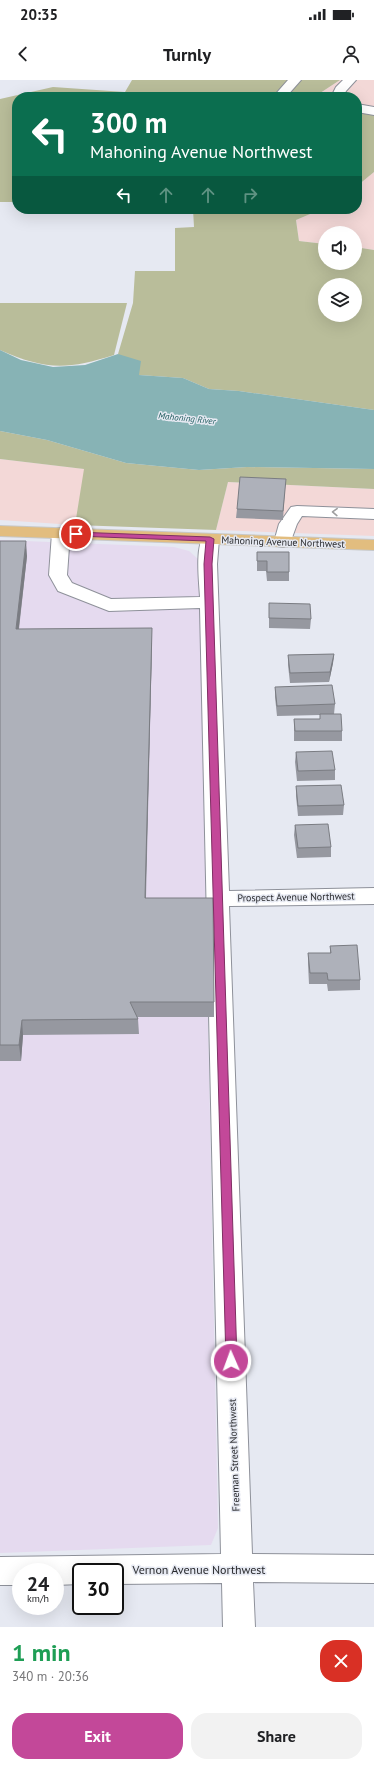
<!DOCTYPE html>
<meta charset="utf-8">
<style>
:root{--surface:#fff;--page:#f2f2f2;--text:#202124;--muted:#757577;--accent:#c34899}
body{margin:0;font-family:"PT Sans",sans-serif;background:var(--page);color:var(--text);height:100vh;display:flex;flex-direction:column;font-size:15px;white-space:nowrap}
*{box-sizing:border-box;margin:0}
p{font-size:13px;color:var(--muted)}
.icon{flex:none;width:22px;height:22px;fill:none;stroke:currentColor;stroke-width:2;stroke-linecap:round;stroke-linejoin:round}
.map{position:relative;height:1547px;overflow:hidden}
.side{display:flex;flex-direction:column;background:var(--surface);flex:1}
.side>*{flex:none}
.hud{position:absolute;left:12px;top:12px;width:350px;height:122px;border-radius:16px;box-shadow:0 4px 16px #0002;background:#0b6e4f;color:#fff;overflow:hidden}
.controls{position:absolute;left:318px;top:146px;display:grid;gap:8px}
.controls a{display:grid;place-items:center;width:44px;height:44px;border-radius:50%;background:var(--surface);box-shadow:0 4px 16px #0002;font-size:20px}
.speed{position:absolute;left:12px;top:1483px;display:flex;gap:8px;font-size:20px;font-weight:700;text-align:center}
.speed>*{display:grid;place-content:center;width:52px;height:52px;border-radius:50%;background:var(--surface);box-shadow:0 4px 16px #0002;line-height:1}
.speed small{font-size:10px;font-weight:400}
.speed .limit{border:2px solid #111;border-radius:6px;background:#fff;color:#111}
.pin{position:absolute;display:grid;place-items:center;width:34px;height:34px;color:#fff;margin:-17px;border:2px solid #fff;border-radius:50%;box-shadow:0 1px 4px #0007}
.me{position:absolute;width:44px;margin:-22px;rotate:358deg;stroke-linejoin:round;filter:drop-shadow(0 0 3px #0008)}
.turn{display:flex;align-items:center;gap:14px;height:84px;padding:0 12px;font-size:18px}
.turn .icon{width:52px;height:52px;stroke-width:2.5}
.turn b{display:block;font-size:28px;line-height:34px}
.lanes{display:flex;align-items:center;height:38px;padding:0 12px;background:#0003;justify-content:center;gap:20px;direction:ltr}
.lanes .off{opacity:.35}
.round{display:grid;place-items:center;flex:none;width:42px;height:42px;border-radius:16px;background:var(--page)}
.overview{display:flex;align-items:center;justify-content:space-between;height:68px;padding:0 12px}
h1{font-size:24px;font-weight:700;line-height:30px;color:#1e9e55}
.button{display:flex;gap:8px;margin-top:auto;padding:8px 12px}
.button a{flex:1;height:46px;border-radius:16px;background:var(--accent);color:#fff;font-size:16px;font-weight:700;line-height:46px;text-align:center}
.button a+a{background:var(--page);color:var(--text)}
.status{display:flex;justify-content:space-between;align-items:center;height:28px;padding:0 20px;background:var(--surface);direction:ltr}
.status svg{height:11px;fill:currentColor}
header{display:flex;justify-content:space-between;align-items:center;height:52px;padding:0 12px;background:var(--surface);font-size:18px;font-weight:700}
.map>svg:first-child{display:block}
.commercial{fill:#f3d8d7}
.industrial{fill:#e5daef}
.forest{fill:#b9bd9a;fill-rule:evenodd}
.water{fill:#87b3b5}
.lines{fill:none;stroke-linecap:round;stroke-linejoin:round}
.minor-casing{stroke:#8e919a;stroke-width:2}
.major-casing{stroke:#c7c8c8;stroke-width:2}
.minor{fill:#fff;fill-rule:evenodd}
.major{fill:#e2bd7f;fill-rule:evenodd}
.wall{fill:#9698a0}
.shaded-wall{fill:#7a7c82}
.building{fill:#aeb1ba;stroke:#7a7c82}
.oneway{stroke:#9f9fa0}
.route{fill:#c34899;stroke:#7f2f63}
.labels{text-anchor:middle;dominant-baseline:central;stroke-width:3;stroke-linejoin:round;paint-order:stroke}
.far-water-label{font-size:9px;font-style:italic;fill:#19585a;stroke:#e6e9f2}
.street-label{font-size:10px;fill:#292a2d;stroke:#e6e9f2}
.near-street-label{font-size:12px;fill:#292a2d;stroke:#e6e9f2}
</style>
<div class="status"><b>20:35</b><svg viewBox="0 0 49 12"><path d="M0 12V9h3v3zM5 12V6h3v6zM10 12V3h3v9zM15 12V0h3v12zM26 1h20v11H26zM47 4h2v5h-2z"/></svg></div>
<header><svg class="icon" aria-label="back" viewBox="0 0 24 24"><path d="M15 5l-7 7 7 7"/></svg>Turnly<svg class="icon" aria-label="person" viewBox="0 0 24 24"><circle cx="12" cy="8" r="4"/><path d="M4 21q1-7 8-7t8 7"/></svg></header>
<div class="map">
<svg width="374" height="1547" viewBox="0 0 374 1547">
<rect width="100%" height="100%" fill="#e6e9f2"/>
<!-- commercial -->
<path class="commercial" d="M340,0H374V35L357,33V17H314Z
M374,92V170L355,167V153H325V164L299,161L296,140L322,129H357V106Z
M0,379L85,389L75,445L0,440Z
M228,402L374,409V456L216,450Z"/>
<!-- industrial -->
<path class="industrial" d="M0,460L174,467L189,471L199,480L218,1448L211,1465L0,1473Z"/>
<!-- forest -->
<path class="forest" d="M132,0H340L314,17H17V122H0V19L53,7L125,12Z
M357,33L374,35V92L357,106Z
M193,129H322L296,140L299,161L325,164V183H355V167L374,170V330L239,311L209,309L183,298L139,295L118,274L133,223L135,191H175V148L194,147ZM325,205H355V235H325Z
M0,223H127L114,275C67,290 45,290 0,270Z
M0,351L47,360L126,383L199,390L247,387L374,389V409L228,402L216,450L75,445L84,389L0,379Z"/>
<!-- water -->
<path class="water" d="M0,270L21,280L53,287L85,285L118,274L141,281L139,295L183,298L209,309L239,311L374,330V389L247,387L199,390L126,383L47,360L0,351Z"/>
<g class="lines">
<defs>
<path id="minor" d="M288,0H301L286,17H273Z
M343,0H356L346,11L343,17H331L336,7Z
M357,24L374,27V35L357,32Z
M297,426L374,429V439L302,436L297,444L289,466L283,467L277,466L274,462L279,444L291,427Z
M61,448L67,449L70,453L67,495L72,503L111,519L200,517C199,501 195,467 204,455L210,454L216,455L219,459L217,484L229,811L374,808V824L229,826L252,1474L374,1475V1503L253,1502L255,1547H223L222,1503L115,1504V1492H81V1504L55,1505V1492H21V1505H0V1477L221,1474L200,528L109,531L58,511L49,495L52,453L55,449Z"/>
<path id="major" d="M0,446L374,460V470L0,456Z"/>
</defs>
<!-- minor casing -->
<use href="#minor" class="minor-casing"/>
<!-- major casing -->
<use href="#major" class="major-casing"/>
<!-- minor -->
<use href="#minor" class="minor"/>
<!-- major -->
<use href="#major" class="major"/>
</g>
<!-- wall -->
<path class="wall" d="M285,408L283,440L236,438L237,429Z
M0,461L27,476L19,549L152,563L146,818L214,922V937H137L138,939L139,954L23,955L21,981H0Z
M257,472L289,492V501H267L266,491H257Z
M269,523L311,539L310,549L269,548Z
M334,574L333,583L329,602L290,603L288,585V575Z
M275,607L335,624L334,634L342,651V661H294V639H320V635L277,636L275,617Z
M296,672L335,690V700L297,701L295,682Z
M296,706L344,725L343,735L298,736L296,716Z
M295,745L331,767V777L297,778L294,755Z
M330,866L360,900V910L328,911L327,904H309L308,884V873H330Z"/>
<!-- shaded-wall -->
<path class="shaded-wall" d="M26,461L27,476L17,563L16,549Z
M152,548V563L145,834V818Z
M334,574L333,583L329,602L330,592Z
M22,940L23,955L21,981L19,965Z"/>
<!-- building -->
<path class="building" d="M240,397L286,399L283,431L237,429Z
M0,461H26L16,549L152,548L145,818H213L214,922H130L138,939L22,940L19,965H0Z
M257,472H289V492H267V481H257Z
M269,523L310,524L311,539L269,538Z
M334,574L330,592L290,593L288,575Z
M332,605L335,624L277,626L275,607Z
M320,634H341L342,651H295L294,639H320Z
M332,671L335,690L298,691L296,672Z
M341,705L344,725L298,726L296,706Z
M328,744L331,767L298,768L295,745Z
M357,865L360,900H328L327,893H310L308,873H331L330,866Z"/>
<!-- one-way arrows -->
<defs><path id="oneway-chevron" d="M-2-3.5L2.5 0L-2 3.5" fill="none" stroke-width="1.6" stroke-linecap="round" stroke-linejoin="round"/></defs>
<use class="oneway" href="#oneway-chevron" transform="translate(335 432) rotate(-178)"/>
<!-- route -->
<path class="route" d="M74,452L210,457L214,459L212,484L237,1281L236,1285L231,1286L227,1285L226,1281L204,484L206,461L76,456L74,455Z"/>
<g class="labels">
<!-- far-water labels -->
<g class="far-water-label">
<text transform="translate(187 338) rotate(6)">Mahoning River</text>
</g>
<!-- street labels -->
<g class="street-label">
<text transform="translate(283 462) rotate(2)">Mahoning Avenue Northwest</text>
<text transform="translate(296 817) rotate(-1)">Prospect Avenue Northwest</text>
<text transform="translate(234 1375) rotate(-92)">Freeman Street Northwest</text>
</g>
<!-- near-street labels -->
<g class="near-street-label">
<text x="199" y="1489">Vernon Avenue Northwest</text>
</g>
</g>
</svg>
<div class="controls">
<a><svg class="icon" aria-label="sound" viewBox="0 0 24 24"><path d="M4 9h4l5-4v14l-5-4H4zM17 9q2 3 0 6"/></svg></a>
<a><svg class="icon" aria-label="layers" viewBox="0 0 24 24"><path d="M12 4l9 5-9 5-9-5zM3 14l9 5 9-5"/></svg></a>
</div>
<div class="speed"><div>24<small>km/h</small></div><div class="limit">30</div></div>
<div class="pin" style="left:76px;top:454px;background:#d93025"><svg class="icon" aria-label="arrive" viewBox="0 0 24 24"><path d="M6 21V4h12l-3 4 3 4H6"/></svg></div>
<svg class="me" style="left:231px;top:1281px" viewBox="-20 -20 40 40"><circle r="17" fill="#c34899" stroke="#fff" stroke-width="3"/><path d="M0-11L8 9 0 5-8 9z" fill="#fff"/></svg>
<div class="hud">
<div class="turn"><svg class="icon" aria-label="left" viewBox="0 0 24 24"><path d="M17 20v-9H6M10 6l-5 5 5 5"/></svg><div><b>300 m</b>Mahoning Avenue Northwest</div></div>
<div class="lanes"><svg class="icon" aria-label="left" viewBox="0 0 24 24"><path d="M17 20v-9H6M10 6l-5 5 5 5"/></svg><svg class="icon off" aria-label="ahead" viewBox="0 0 24 24"><path d="M12 20V5M6 11l6-6 6 6"/></svg><svg class="icon off" aria-label="ahead" viewBox="0 0 24 24"><path d="M12 20V5M6 11l6-6 6 6"/></svg><svg class="icon off" aria-label="right" viewBox="0 0 24 24"><path d="M7 20v-9h11M14 6l5 5-5 5"/></svg></div>
</div>
</div>
<section class="side">
<div class="overview"><div><h1>1 min</h1><p>340 m · 20:36</p></div><a class="round" style="background:#d93025;color:#fff"><svg class="icon" aria-label="close" viewBox="0 0 24 24"><path d="M6 6l12 12M18 6L6 18"/></svg></a></div>
<div class="button"><a>Exit</a><a>Share</a></div>
</section>
